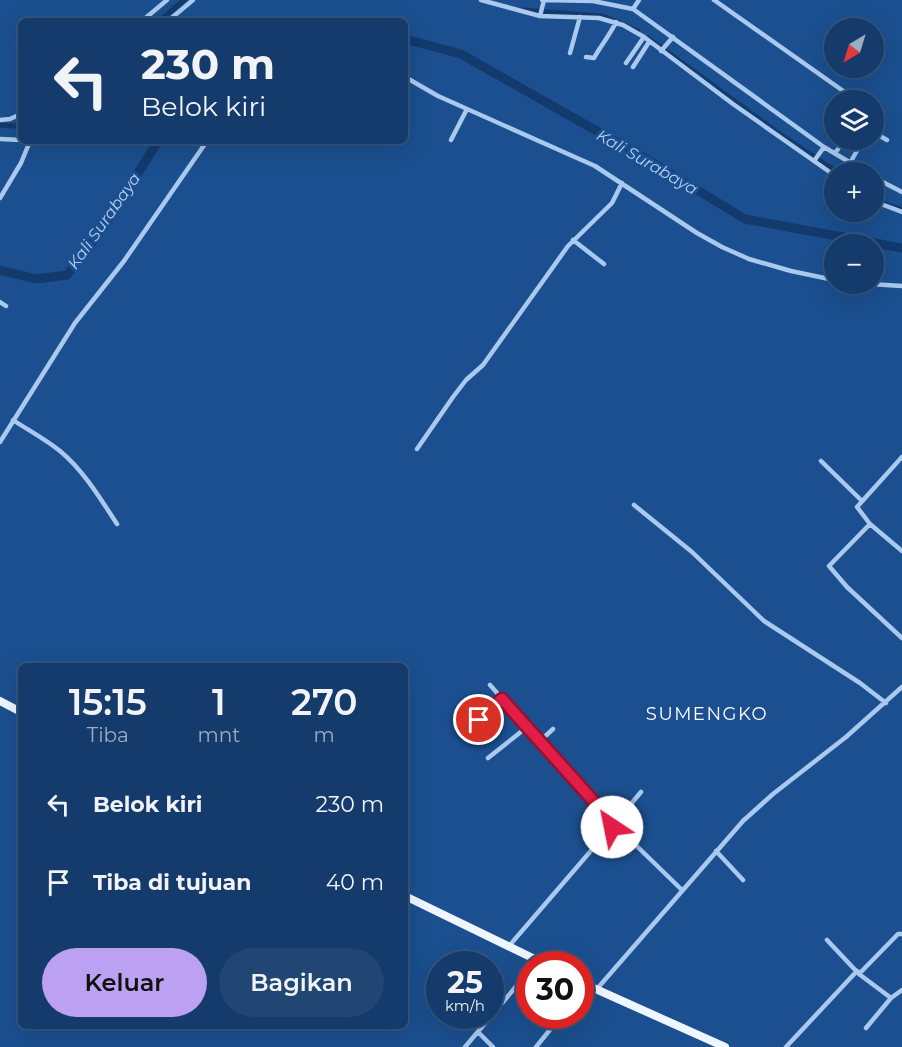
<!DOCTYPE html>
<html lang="id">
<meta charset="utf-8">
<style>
:root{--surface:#143b6b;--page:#214673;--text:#f1f3f6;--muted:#9dadc1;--line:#33557e;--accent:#bca0f2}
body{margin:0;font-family:Montserrat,sans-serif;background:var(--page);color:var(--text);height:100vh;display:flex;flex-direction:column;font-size:22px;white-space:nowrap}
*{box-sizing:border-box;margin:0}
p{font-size:20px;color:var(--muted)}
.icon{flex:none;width:33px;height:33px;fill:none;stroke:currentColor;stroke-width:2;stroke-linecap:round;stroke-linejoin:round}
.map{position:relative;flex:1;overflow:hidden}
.drawer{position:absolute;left:18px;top:663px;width:390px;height:366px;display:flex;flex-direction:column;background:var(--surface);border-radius:9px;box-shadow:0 6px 24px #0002,0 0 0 2px var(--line)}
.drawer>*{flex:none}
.guide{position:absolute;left:18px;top:18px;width:390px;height:126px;border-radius:9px;box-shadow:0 6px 24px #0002,0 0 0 2px var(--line);background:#143b6b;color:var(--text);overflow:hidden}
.needle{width:39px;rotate:218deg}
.fabs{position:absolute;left:824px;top:18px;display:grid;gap:12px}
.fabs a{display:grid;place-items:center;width:60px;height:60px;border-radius:50%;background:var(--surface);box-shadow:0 6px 24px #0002,0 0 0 2px var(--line);font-size:30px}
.speed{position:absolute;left:426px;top:951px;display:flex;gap:12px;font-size:30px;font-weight:700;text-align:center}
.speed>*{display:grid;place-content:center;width:78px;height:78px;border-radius:50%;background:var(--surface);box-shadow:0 6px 24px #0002,0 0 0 2px var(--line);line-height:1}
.speed small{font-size:15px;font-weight:400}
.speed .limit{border:9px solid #d22;background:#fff;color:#111}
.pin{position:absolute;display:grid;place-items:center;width:51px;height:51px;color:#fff;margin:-26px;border:3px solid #fff;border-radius:50%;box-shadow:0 2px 6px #0007}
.me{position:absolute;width:66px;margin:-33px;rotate:326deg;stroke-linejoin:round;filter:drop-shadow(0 0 4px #0008)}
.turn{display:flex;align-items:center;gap:21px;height:126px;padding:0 24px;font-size:27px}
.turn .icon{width:78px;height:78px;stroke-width:2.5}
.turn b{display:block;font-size:42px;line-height:51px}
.eta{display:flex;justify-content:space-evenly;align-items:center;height:102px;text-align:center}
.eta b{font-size:36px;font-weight:600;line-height:42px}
.cta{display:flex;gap:12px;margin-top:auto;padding:12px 24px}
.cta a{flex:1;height:69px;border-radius:36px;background:var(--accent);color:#111;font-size:24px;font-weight:600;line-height:69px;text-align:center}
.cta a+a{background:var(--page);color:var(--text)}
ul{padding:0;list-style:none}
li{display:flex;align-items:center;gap:18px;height:78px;padding:0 24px}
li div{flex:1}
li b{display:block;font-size:22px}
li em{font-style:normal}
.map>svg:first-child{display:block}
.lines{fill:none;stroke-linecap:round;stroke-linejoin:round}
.canal{stroke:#123a6d;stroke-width:5}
.river{stroke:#123a6d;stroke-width:9}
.street{stroke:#a9c9ee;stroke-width:4.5}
.primary{stroke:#f0f6ff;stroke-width:8}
.route-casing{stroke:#92132f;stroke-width:15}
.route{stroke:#e11d48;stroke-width:10}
.labels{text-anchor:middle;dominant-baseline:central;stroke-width:6;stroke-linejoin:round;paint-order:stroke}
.water-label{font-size:16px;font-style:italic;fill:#b5d3f5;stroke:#1b4f8f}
.quarter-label{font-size:18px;letter-spacing:1.5px;fill:#fff;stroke:#1b4f8f}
</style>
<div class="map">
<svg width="902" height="1047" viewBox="0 0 902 1047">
<rect width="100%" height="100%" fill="#1b4f8f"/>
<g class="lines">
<!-- canal -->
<path class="canal" d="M522,10L603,16L638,31
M159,21L184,0
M648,38L777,132L837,172
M0,125L15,126L21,122
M873,196L889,206L902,209"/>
<!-- river -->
<path class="river" d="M405,39L461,54L653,163L745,219L902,248
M0,270L36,279L67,275L105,226L158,141"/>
<!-- street -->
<path class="street" d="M481,0L540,16L599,18L623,25L644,37L733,104L834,175
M542,0L593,1L633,9L824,147L866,172
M714,0L856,100
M633,9L639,0
M540,16L544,0
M142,21L167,0
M168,21L193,0
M661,51L673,37
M570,53L580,17
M586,57L594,58C601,45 610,35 616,22
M626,63L644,37
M633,67L649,42
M405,77L438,96L595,166L697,233L722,247L749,259L791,271L834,280
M0,120L10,119L21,114
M873,132L887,140
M0,139L21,140
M451,140L467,109
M835,153L845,140
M814,161L824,147
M850,163L863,140
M873,177L902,192
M0,198L21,163L30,141
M873,201L902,212
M573,240L604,264
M870,284L902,286
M0,302L6,306
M13,420C28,430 45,439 60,451C83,470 100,498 117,524
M0,442L75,323L124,261L207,141
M417,449L453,397L466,380L483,365L568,246L612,203L622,183
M902,457L857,507L870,524L902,551
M821,461L861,500
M634,505L692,552L764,621L860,683L886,703
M870,524L829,566L847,587L902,638
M490,685L614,824L509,946
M479,720L502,700
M540,741L553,729
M488,758L527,727
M641,792L614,824L682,890
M716,851L743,880
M827,940L859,974L891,998L902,990
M859,974L898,934H902
M596,990L743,821L773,794L846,737L902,687
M866,1028L891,998
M478,1032L493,1047
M465,1047L530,970
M536,1047L553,1026L559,1016
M786,1047L857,971"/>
<!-- primary -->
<path class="primary" d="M0,701L21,712
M405,896L545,964
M580,982L725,1047"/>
</g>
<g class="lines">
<defs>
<path id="route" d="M479,720L502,699L614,824L612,827"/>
</defs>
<!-- route casing -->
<use href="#route" class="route-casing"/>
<!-- route -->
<use href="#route" class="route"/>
</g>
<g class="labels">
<!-- water labels -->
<g class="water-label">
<text transform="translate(647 162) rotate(30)">Kali Surabaya</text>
<text transform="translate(104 221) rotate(-55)">Kali Surabaya</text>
</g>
<!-- quarter labels -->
<g class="quarter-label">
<text x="707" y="714">SUMENGKO</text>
</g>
</g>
</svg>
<div class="fabs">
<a><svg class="needle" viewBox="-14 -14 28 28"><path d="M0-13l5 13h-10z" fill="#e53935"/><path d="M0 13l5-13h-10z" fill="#9dadc1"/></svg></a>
<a><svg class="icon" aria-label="layers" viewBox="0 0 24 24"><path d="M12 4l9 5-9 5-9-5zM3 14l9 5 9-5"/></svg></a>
<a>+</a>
<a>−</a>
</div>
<div class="speed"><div>25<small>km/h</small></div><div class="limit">30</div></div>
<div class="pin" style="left:479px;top:720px;background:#d93025"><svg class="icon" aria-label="arrive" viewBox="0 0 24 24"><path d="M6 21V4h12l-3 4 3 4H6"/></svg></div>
<svg class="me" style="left:612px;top:827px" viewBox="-20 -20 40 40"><circle r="19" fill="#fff"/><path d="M0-13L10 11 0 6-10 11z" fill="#e11d48"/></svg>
<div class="guide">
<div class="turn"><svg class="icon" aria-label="left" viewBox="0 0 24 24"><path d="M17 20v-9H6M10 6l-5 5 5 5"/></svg><div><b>230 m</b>Belok kiri</div></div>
</div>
<section class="drawer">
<div class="eta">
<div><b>15:15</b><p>Tiba</p></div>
<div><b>1</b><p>mnt</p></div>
<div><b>270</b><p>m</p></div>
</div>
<ul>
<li><svg class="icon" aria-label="left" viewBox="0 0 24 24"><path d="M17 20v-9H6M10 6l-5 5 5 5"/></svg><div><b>Belok kiri</b></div><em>230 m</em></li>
<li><svg class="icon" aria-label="arrive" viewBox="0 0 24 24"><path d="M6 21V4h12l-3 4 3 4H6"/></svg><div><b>Tiba di tujuan</b></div><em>40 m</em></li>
</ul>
<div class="cta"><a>Keluar</a><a>Bagikan</a></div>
</section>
</div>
